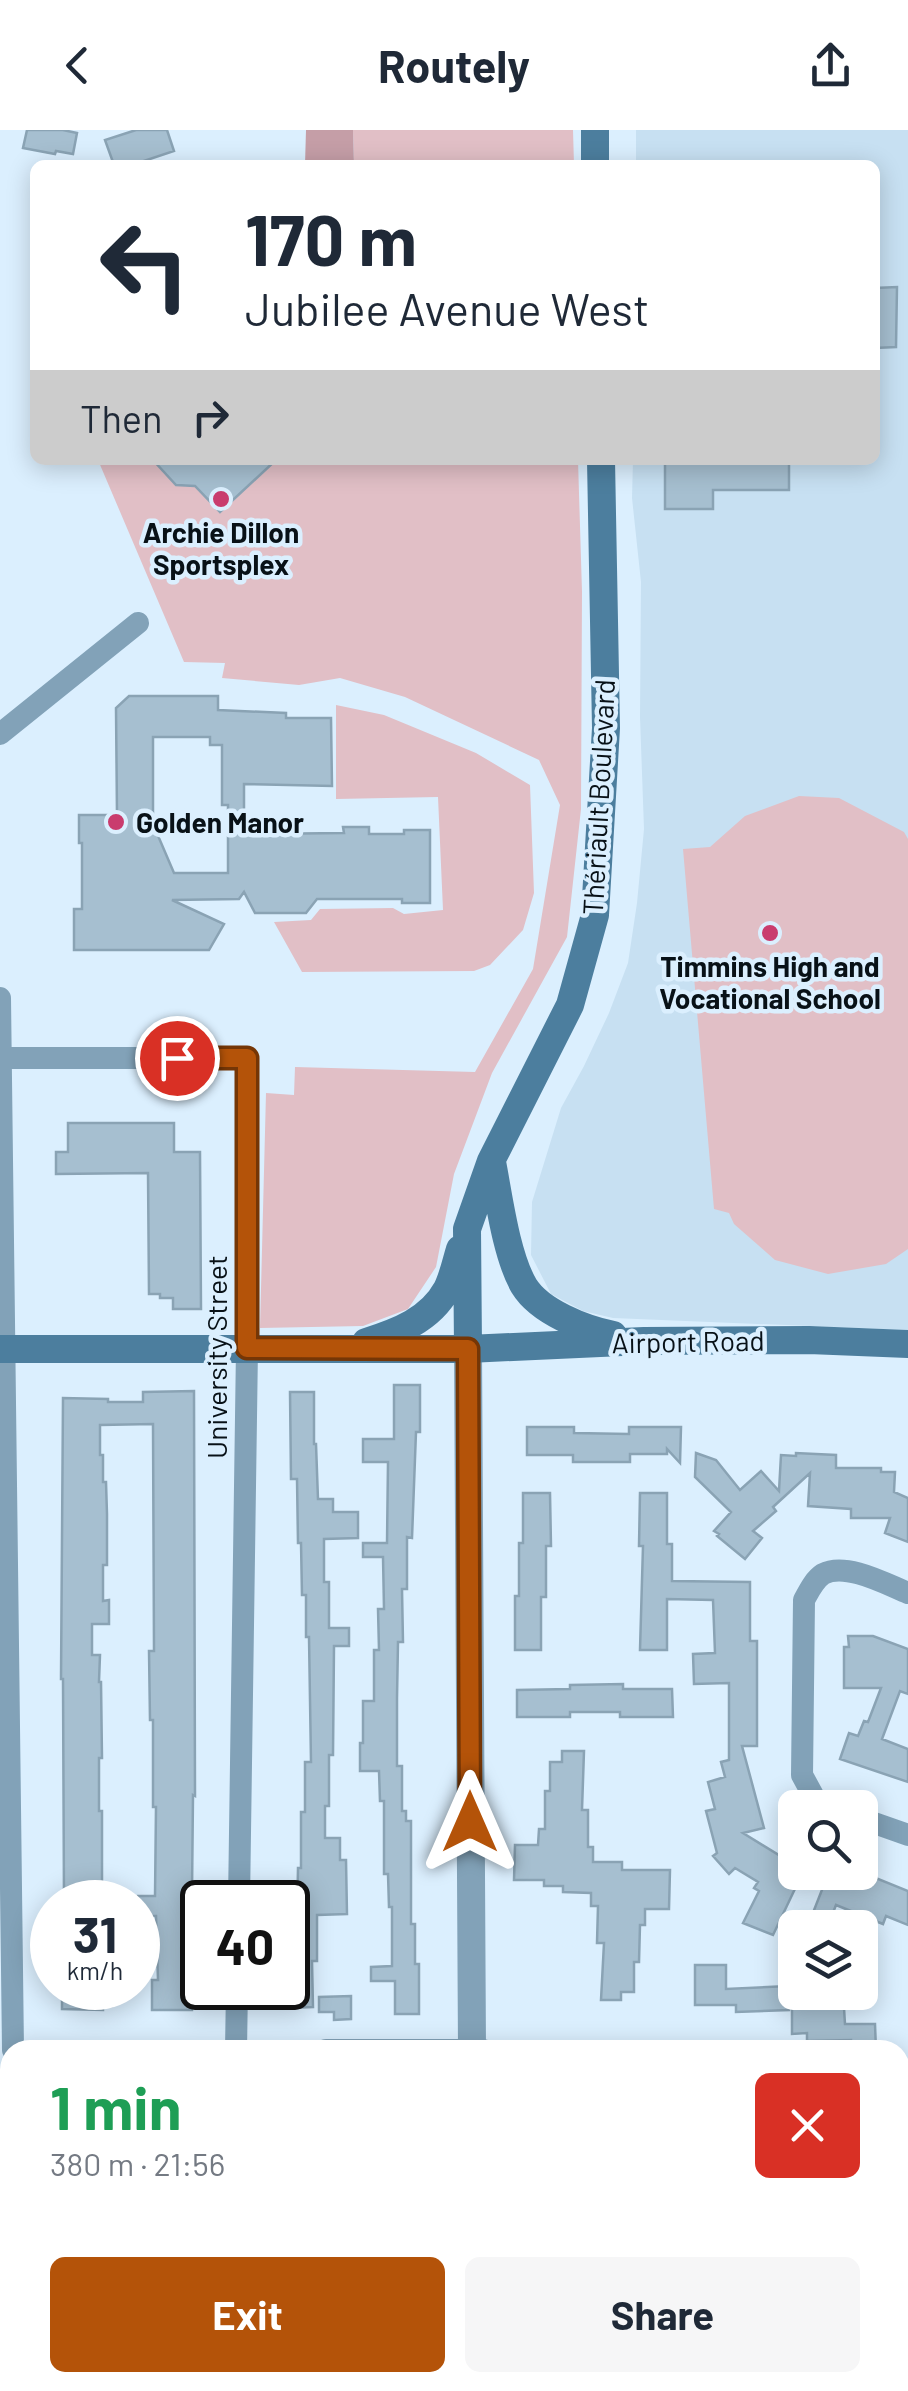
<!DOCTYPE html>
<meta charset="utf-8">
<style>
:root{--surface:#fff;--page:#f6f6f7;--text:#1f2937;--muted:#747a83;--accent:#b45309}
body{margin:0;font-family:Barlow,sans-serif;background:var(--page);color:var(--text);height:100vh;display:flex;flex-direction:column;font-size:38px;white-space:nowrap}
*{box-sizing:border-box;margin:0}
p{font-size:32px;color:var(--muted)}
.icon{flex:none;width:55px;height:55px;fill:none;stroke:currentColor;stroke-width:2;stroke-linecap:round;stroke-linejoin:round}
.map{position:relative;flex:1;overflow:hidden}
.drawer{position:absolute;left:0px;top:1910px;width:910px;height:352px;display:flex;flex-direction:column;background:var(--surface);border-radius:30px 30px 0 0;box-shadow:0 5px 25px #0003}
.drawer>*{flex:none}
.banner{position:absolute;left:30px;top:30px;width:850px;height:305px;border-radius:15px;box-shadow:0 5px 25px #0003;background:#fff;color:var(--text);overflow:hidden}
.tools{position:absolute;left:778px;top:1660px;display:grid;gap:20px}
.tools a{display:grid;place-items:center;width:100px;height:100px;border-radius:15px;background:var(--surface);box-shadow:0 5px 25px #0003;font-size:50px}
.speed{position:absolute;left:30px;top:1750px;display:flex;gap:20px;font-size:50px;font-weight:700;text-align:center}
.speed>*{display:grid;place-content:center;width:130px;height:130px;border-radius:50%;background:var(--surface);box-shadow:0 5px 25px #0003;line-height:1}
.speed small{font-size:25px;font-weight:400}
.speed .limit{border:5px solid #111;border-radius:15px;background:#fff;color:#111}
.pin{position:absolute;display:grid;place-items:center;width:85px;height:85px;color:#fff;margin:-42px;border:5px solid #fff;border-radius:50%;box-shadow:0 2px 10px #0007}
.me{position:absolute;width:110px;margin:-55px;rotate:0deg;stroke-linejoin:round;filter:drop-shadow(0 0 8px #0008)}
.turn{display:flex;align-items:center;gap:35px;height:210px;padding:0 50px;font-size:45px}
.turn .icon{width:130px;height:130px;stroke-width:2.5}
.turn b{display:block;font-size:70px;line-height:85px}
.then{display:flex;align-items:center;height:95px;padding:0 50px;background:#0003;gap:20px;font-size:38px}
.round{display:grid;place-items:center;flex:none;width:105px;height:105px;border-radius:15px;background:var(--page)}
.overview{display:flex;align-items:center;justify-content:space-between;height:170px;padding:0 50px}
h1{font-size:60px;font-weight:700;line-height:75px;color:#1e9e55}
.action{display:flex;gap:20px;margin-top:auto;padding:20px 50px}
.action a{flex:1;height:115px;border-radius:15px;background:var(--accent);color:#fff;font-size:40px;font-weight:700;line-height:115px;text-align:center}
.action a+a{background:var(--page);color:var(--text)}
header{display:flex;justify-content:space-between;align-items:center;height:130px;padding:0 50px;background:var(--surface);font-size:45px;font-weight:700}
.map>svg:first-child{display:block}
.built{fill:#c7e0f2}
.green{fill:#e1bfc6}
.forest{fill:#c59ea7}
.building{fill:#a6bfd0;stroke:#8aa3b4;stroke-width:2.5;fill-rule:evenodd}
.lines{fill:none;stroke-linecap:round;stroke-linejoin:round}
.minor{stroke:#82a2b8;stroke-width:22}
.tertiary{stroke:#82a2b8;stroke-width:28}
.secondary{stroke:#4c7e9e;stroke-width:28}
.route-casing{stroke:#753606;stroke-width:25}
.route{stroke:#b45309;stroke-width:18}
.poi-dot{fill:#c93c6e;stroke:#dbeffe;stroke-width:4}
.labels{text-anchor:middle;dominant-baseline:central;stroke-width:9;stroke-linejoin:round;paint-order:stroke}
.poi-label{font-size:28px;font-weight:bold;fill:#081117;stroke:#dbeffe}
.street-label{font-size:28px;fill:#081117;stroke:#dbeffe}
</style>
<header><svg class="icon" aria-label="back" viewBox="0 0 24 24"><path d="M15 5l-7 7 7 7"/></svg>Routely<svg class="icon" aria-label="share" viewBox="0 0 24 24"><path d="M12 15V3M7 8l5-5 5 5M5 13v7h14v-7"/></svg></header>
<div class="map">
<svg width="908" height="2261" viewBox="0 0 908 2261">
<rect width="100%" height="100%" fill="#dbeffe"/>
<!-- built -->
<path class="built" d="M636,0H908V1200L613,1188L583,1181L551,1164L531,1125L532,1072L561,978L584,936L609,883L628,833L637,773L644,699L640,587L641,452L632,368L633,330H875V35H636Z"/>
<!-- green -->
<path class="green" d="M353,0H573L574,35H354Z
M98,330H578L582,462L581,679L567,807L492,943L454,1044L436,1137L408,1179L363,1196L260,1198L266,963L294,965L295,937L475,942L533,839L560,675L539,630L405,567L340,548L299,555L222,548L225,533L184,532Z
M336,575L384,585L476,623L530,655L534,763L523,800L490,835L474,841L302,842L274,792L311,790L320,779L393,778L404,784L443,780L438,667L336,669Z
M799,666L839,668L904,702L908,709V1119L886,1134L828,1144L775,1130L734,1094L729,1083L714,1079L683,719L710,717L745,686Z"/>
<!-- forest -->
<path class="forest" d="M306,0H353L354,35H305Z"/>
<!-- building -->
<path class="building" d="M27,0H63L77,3L73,24L56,21L55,24L23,18Z
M136,0H167L174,21L132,35H114L105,10Z
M897,157L896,217L875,218V158Z
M153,330H276L220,382L195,356L176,355Z
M665,330H789V360H713V379H665Z
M129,566H218V580L286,583V588H331L332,656L244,654V690H252V704L344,703L343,697H369V704H404V700H430V773H402V769H317L306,783H255L244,762L239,769L172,770L224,794L209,820H74V779H82V713H79V685H117L116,578ZM153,607H210V615H222V675H228V743H174L153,694Z
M68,993H174V1022H200L201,1179H173V1168H160V1164H149L148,1043L56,1044V1022H68Z
M394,1255H420V1302H416L412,1408L407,1407V1459H402L403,1512H398L397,1568V1636H402V1681H406V1691H411V1794H415V1834H419V1884H395V1851H371V1837L392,1836V1777H389L388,1744H384V1671H380L379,1641H360V1613H363V1571H374V1520H379L378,1479H384L383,1427H363V1413H387L388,1332H363V1309H394Z
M194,1261L195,1666L193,1665L192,1762V1880H152V1850H158L156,1786H138V1766H155L156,1677H153V1590H150L149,1521H154L153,1294L100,1295V1325H103V1352H106L107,1384V1435H103V1471L109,1470V1494H92V1525H100L99,1552H101L102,1628H99V1681H102V1764H84V1772H64L63,1549H61L63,1268L108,1269V1272H143V1262Z
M290,1262H314V1314H316L318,1369H333V1382H358V1408L324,1409V1452H329V1498H349V1516H334L333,1625H329V1676H325V1708H340V1730H346L347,1784L317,1785V1831H312L313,1877L289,1878L288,1838H296L298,1738H301V1682H305V1632H311L309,1507H306V1465H302L301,1413H298L297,1349H291Z
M527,1297H574V1303L629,1304V1297H681L680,1333L667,1319V1324H630V1332H573V1325H527Z
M696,1323L716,1330L740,1360L761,1341L779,1361L781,1325L796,1326V1323L836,1325V1338H881V1342H895L894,1362L908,1368V1412L885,1403L890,1388H851V1379L808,1376L810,1343L773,1377L776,1381L753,1401L762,1408L745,1429L717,1406L719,1404L714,1401L731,1382L695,1347Z
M523,1363H550L551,1416H546V1467H541V1520H515V1466H519V1413H523Z
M640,1363H667V1414H672V1451L750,1452V1511H757V1616H742L764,1698L743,1703L795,1735V1742H803L773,1805L743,1793L759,1761L754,1758L758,1752L735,1738L729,1744L713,1726L717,1723L706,1681L715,1679L708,1652L725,1647L721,1632L729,1630V1553L694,1554L693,1524L715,1523L713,1470L667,1469V1520H640L643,1416H639Z
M848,1506H873L908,1519V1564L900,1561L882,1609L908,1619V1652L840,1629L849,1603L858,1606L864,1591L868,1592L881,1558H844V1517H849Z
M623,1554V1559H672L673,1587H620V1582H570V1587H517V1560L570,1559V1555Z
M562,1621H584L582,1680H588V1717H593V1732H622V1740H670L669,1779H645V1795H640L639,1832H634V1862H621V1870H601L604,1813H597L598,1776H591V1763L563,1762V1756H544V1750H514L515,1715H538L539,1699H545V1661H550V1632H562Z
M829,1742H861L908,1761V1795L886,1786L883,1794L836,1775L827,1798H807Z
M695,1835H726V1859L788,1856L789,1880L736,1882V1875H695Z
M62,1858H112V1876H103V1880L62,1879Z
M351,1866V1889L334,1890V1882H319V1867Z
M792,1869H828V1878H844L845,1894H875L876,1920H851V1910L807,1911V1903L792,1904Z"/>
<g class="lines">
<!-- minor -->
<path class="minor" d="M0,604L138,493
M0,868L13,1920
M0,928H247V1218L239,1772
M832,1678L815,1669L802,1645L804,1470C809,1461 814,1450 823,1444C846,1432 886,1454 908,1463
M860,1688L908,1705
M236,1920L237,1858
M326,1920H483
M900,1988L908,1990
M900,2231H908
M239,2252V2261
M11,2261V2252
M687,2261V2252"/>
<!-- tertiary -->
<path class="tertiary" d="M468,1219L472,1920
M467,2261V2252"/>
<!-- secondary -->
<path class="secondary" d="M595,0V35
M492,1032C499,1068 506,1125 524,1156C540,1182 584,1199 613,1205
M366,1212C398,1202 430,1190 447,1159C453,1147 456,1132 460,1119
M0,1219H468L644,1211L809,1210L908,1214
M468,1219L467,1099L491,1031L570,875L595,785L606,598L601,330"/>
</g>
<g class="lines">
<defs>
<path id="route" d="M177,928H247V1218L468,1219L470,1692"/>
</defs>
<!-- route casing -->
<use href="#route" class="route-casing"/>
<!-- route -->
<use href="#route" class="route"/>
</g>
<!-- markers -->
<g class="poi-dot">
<circle cx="221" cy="369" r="10"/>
<circle cx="116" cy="692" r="10"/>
<circle cx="770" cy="803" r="10"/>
</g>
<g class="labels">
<!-- poi labels -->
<g class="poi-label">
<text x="221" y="402">Archie Dillon<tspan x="221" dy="32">Sportsplex</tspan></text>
<text x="136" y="692" text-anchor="start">Golden Manor</text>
<text x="770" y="836">Timmins High and<tspan x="770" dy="32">Vocational School</tspan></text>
</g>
<!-- street labels -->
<g class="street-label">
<text transform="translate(598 667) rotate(-87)">Thériault Boulevard</text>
<text transform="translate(688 1211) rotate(-1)">Airport Road</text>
<text transform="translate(216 1227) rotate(-90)">University Street</text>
</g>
</g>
</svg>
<div class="tools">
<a><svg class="icon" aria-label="search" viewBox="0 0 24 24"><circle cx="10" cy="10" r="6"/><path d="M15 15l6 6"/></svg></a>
<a><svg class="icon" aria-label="layers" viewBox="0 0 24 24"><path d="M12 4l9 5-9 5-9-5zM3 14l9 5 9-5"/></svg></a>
</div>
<div class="speed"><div>31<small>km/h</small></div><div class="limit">40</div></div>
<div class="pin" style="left:177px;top:928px;background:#d93025"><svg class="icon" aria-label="arrive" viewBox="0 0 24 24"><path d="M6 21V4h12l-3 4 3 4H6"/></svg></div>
<svg class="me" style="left:470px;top:1692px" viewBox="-20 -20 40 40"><path d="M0-17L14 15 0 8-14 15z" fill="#b45309" stroke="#fff" stroke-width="4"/></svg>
<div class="banner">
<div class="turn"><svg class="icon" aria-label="left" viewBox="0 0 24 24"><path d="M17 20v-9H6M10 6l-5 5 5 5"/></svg><div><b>170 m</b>Jubilee Avenue West</div></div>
<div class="then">Then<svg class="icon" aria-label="right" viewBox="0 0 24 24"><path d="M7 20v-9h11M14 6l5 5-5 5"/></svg></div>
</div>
<section class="drawer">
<div class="overview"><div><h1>1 min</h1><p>380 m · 21:56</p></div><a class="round" style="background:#d93025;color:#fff"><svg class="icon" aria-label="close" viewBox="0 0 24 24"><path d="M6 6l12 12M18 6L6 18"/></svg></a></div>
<div class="action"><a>Exit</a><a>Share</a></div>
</section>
</div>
